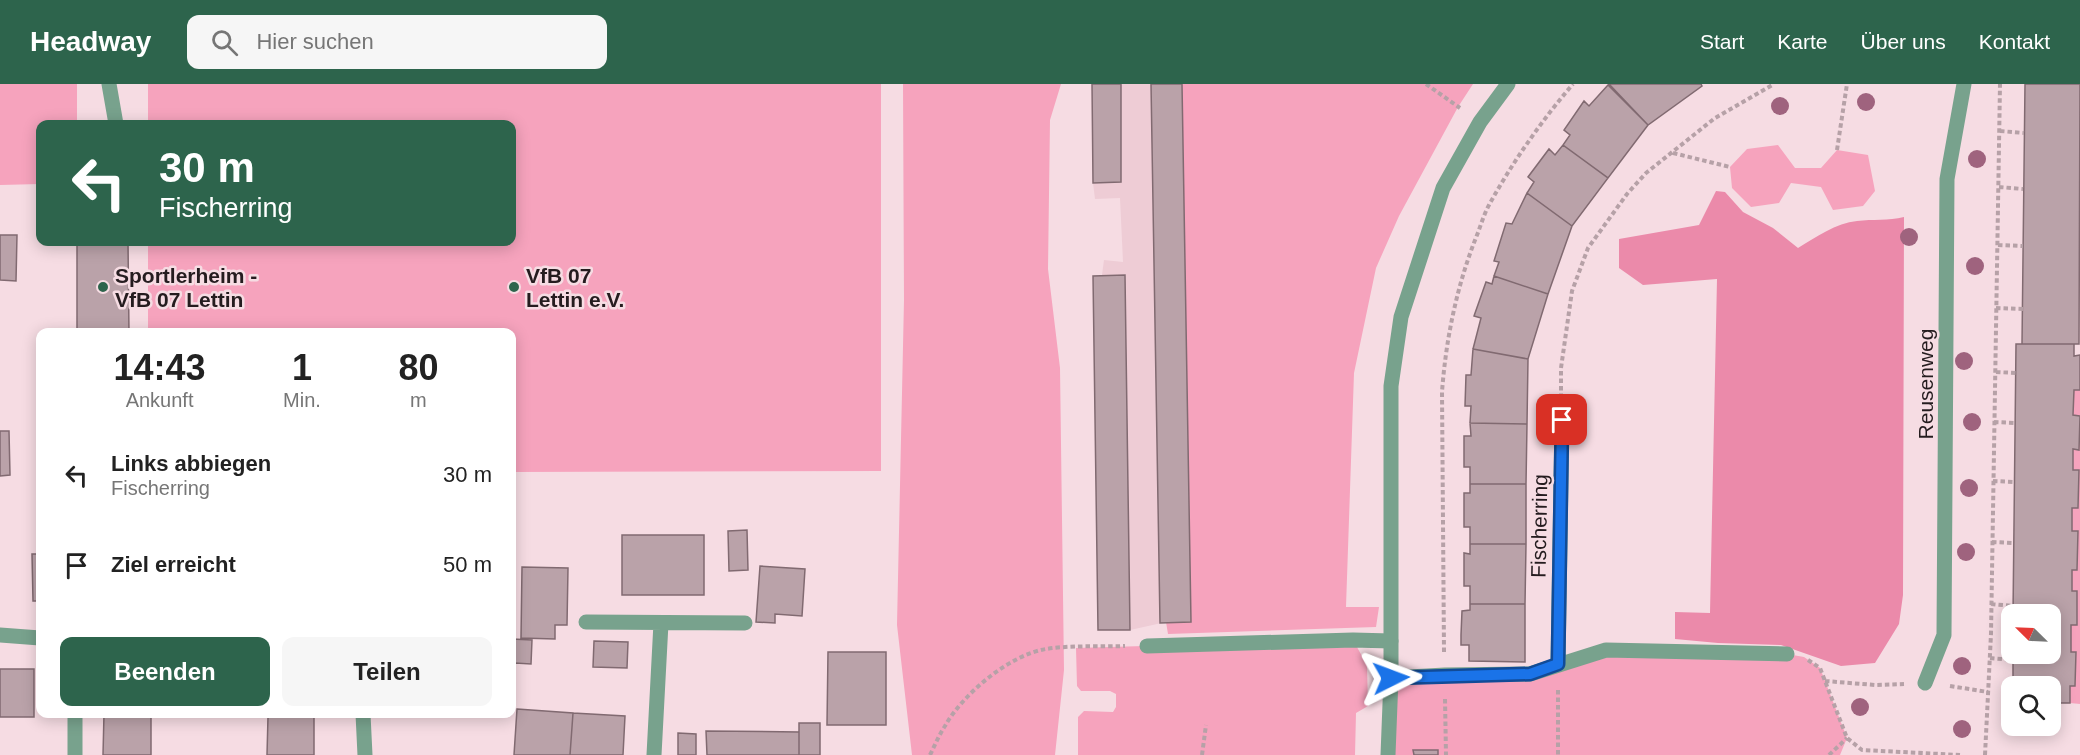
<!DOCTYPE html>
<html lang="de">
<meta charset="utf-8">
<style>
:root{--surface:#fff;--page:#f6f6f6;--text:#222;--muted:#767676;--accent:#2d644c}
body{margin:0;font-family:Arial,sans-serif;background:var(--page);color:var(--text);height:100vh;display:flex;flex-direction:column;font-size:22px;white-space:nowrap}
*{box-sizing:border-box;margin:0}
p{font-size:20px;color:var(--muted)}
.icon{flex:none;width:33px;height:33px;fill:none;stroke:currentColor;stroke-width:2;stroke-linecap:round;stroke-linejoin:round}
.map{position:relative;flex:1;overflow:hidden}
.panel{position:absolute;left:36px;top:244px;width:480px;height:390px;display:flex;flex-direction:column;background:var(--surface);border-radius:12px;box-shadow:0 3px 15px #0003}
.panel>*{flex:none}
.top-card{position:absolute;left:36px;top:36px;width:480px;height:126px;border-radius:12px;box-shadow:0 3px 15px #0003;background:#2d644c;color:#fff;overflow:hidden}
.needle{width:39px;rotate:294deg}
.fabs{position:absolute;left:2001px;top:520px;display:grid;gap:12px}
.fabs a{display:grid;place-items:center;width:60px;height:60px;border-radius:12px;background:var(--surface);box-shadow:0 3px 15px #0003;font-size:30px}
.pin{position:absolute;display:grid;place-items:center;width:51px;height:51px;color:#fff;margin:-26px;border-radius:12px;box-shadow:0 3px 9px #0006}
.me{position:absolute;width:66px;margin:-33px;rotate:87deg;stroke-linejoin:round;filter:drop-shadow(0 0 4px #0008)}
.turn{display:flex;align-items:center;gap:21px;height:126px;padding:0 24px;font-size:27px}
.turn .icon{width:78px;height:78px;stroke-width:2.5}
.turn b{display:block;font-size:42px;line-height:51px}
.eta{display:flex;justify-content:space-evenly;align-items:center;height:102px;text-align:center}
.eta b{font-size:36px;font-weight:800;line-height:42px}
.primary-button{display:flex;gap:12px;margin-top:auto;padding:12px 24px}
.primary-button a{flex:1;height:69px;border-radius:12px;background:var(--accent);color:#fff;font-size:24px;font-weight:800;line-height:69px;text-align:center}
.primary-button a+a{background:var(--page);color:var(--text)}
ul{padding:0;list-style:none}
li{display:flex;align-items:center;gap:18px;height:90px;padding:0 24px}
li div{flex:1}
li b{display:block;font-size:22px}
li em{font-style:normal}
header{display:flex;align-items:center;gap:36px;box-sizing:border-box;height:84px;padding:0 30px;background:var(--accent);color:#fff}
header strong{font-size:28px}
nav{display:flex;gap:33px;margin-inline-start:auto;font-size:21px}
.search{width:420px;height:54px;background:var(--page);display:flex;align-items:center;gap:15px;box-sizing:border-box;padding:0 21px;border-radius:12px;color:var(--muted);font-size:22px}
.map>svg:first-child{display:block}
.built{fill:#eeccd5}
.green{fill:#f6a3bd}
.forest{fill:#eb8aaa}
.building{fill:#baa2a9;stroke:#816a71;stroke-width:1.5}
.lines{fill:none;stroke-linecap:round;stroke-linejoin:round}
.path{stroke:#b6a1a7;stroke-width:4;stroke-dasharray:4.5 3;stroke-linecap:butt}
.lane{stroke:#78a28d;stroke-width:15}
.street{stroke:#78a28d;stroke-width:15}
.tree{fill:#9f637e}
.route-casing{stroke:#114b97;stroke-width:15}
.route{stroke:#1a73e8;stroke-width:10}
.poi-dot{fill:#2d644c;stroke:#f6dce3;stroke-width:2}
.labels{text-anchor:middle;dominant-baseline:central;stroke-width:5;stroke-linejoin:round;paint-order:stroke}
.poi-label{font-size:21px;font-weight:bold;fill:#251c1f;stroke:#f6dce3;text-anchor:start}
.street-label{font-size:21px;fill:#251c1f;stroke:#f6dce3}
</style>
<header>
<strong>Headway</strong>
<div class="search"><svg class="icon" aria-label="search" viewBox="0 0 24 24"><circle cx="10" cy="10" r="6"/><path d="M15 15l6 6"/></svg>Hier suchen</div>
<nav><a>Start</a><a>Karte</a><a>Über uns</a><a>Kontakt</a></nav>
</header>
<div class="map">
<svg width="2080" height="671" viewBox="0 0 2080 671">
<rect width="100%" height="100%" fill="#f6dce3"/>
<!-- built -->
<path class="built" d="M1092,0H1182L1191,538H1166L1130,546L1093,192L1102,191L1104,176L1123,178L1120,114L1095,115L1093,99Z"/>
<!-- green -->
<path class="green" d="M0,0H77V40H40V100L0,101Z
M148,0H881V387L512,388V249H148V158H512V40H148Z
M903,0H1061L1050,36L1048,185L1060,284L1064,586L1055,671H912L897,541L904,216Z
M1182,0H1473L1458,23L1399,132L1376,184L1354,289L1346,523H1379L1376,543L1168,550L1166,538H1191Z
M1778,61L1795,84H1821L1837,66L1868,71L1875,107L1863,122L1833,126L1821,103L1791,99L1779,119L1751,123L1732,104L1730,83L1747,65Z
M2074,306H2080V620L2070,619V602L2075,601L2076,568H2071V541L2077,540V507H2072V486H2077L2078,447H2072V424H2078L2079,387L2073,386V365H2079L2080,332L2073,331Z
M1353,556L1367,581L1368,622L1356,629L1355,671H1078V633L1084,627L1113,628L1116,623V610L1110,607H1081L1077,602L1076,564Z
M1606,566L1787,570L1804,573L1820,584L1847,654L1840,671H1388L1391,594L1530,590Z"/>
<!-- forest -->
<path class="forest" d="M1716,107L1725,108L1743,128L1773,144L1798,164C1816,153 1836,139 1857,137C1873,135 1888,137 1904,133L1903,511L1899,540L1875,579L1841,582L1781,561L1718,559L1675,555V528L1710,529L1717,195L1643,201L1619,184V155L1699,141Z"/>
<!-- building -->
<path class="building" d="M1092,0H1121V98L1093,99Z
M1151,0H1182L1191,538L1160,539Z
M1609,0H1701L1702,2L1648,41Z
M2025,0H2080L2079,260H2022Z
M1608,1L1648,41L1608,94L1563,61L1570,51L1564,46L1584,17L1589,22Z
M1563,61L1608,94L1572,142L1527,109L1534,98L1528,93L1549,65L1555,71Z
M1527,109L1572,142L1548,210L1494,192L1499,178L1494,177L1506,139L1512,140Z
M0,151H17L16,197L0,196Z
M77,158H128L129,249H77Z
M1125,191L1130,546H1098L1093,192Z
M1494,192L1548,210L1528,275L1473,265L1481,234L1474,232L1486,198L1492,200Z
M2016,260H2074V272L2080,271V306H2074L2073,331L2080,332L2079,366L2073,365V386H2079L2078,424H2072V447H2078L2077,486H2072V507H2077V541H2071V568H2076L2075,602H2070V619H2050V603H2013V570H2050V531H2013Z
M1473,265L1528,275L1527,340L1470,339L1471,322H1465L1466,291H1471Z
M1470,339L1527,340L1526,400H1470V383H1464V352H1471Z
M0,347H9L10,391L0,392Z
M1470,400H1526V460H1470V443H1464V409H1470Z
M747,446L748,486L729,487L728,447Z
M622,451H704V511H622Z
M1470,460H1526L1525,520H1470V502H1464V469L1470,470Z
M32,470H40V517H33Z
M760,482L805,485L802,532L775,530V539L756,538Z
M522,483L568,484L567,541H555V555L521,554Z
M1470,520H1525V578L1469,577V561H1461V551L1462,527L1470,526Z
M512,555L532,556L531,580L515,579L514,606H512Z
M594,557L628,558L627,584L593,583Z
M828,568H886V641H827Z
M0,585H34V633H0Z
M517,625L573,629L570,671H514Z
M573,629L625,632L623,671H570Z
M104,630H151V671H103Z
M268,630H295V633H268Z
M416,630H465V632Z
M268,633H314V671H267Z
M799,639H820V671H799Z
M706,647L799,648V671H707Z
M678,649L696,650V671H678Z
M1413,666H1438V671H1414Z"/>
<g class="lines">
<!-- path -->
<path class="path" d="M1426,0L1460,24
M2000,47L2024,49
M1837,66L1847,0
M1673,69L1730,83
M1999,103L2023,105
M1998,161L2023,162
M1996,224L2023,225
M1996,288L2016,289
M1561,314V284L1572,207L1588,164L1627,110L1646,89L1715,34L1774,0
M1994,338L2016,339
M1993,397L2015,398
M1992,458L2014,459
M1991,520L2013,522
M1444,568L1442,308C1446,254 1457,201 1477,151C1481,141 1484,130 1489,121C1512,79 1542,36 1573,0
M1990,574L2013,576
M1808,576L1820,584L1847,654L1862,666L1960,671
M1825,597L1875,601L1904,600
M1950,602L1988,608
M1558,606V671
M1445,615L1446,671
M930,671C935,661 939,651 945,642C963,610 1009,571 1046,565C1071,561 1099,563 1125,562
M1202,671L1206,641
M1829,671L1847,654
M1985,671L1991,550L2000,0"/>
<!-- lane -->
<path class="lane" d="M109,0L116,40
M1147,562L1353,556L1391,557"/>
<!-- street -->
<path class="street" d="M586,538L745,539
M0,551L40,554
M1558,580L1562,336
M1391,594L1445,591L1530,590L1606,566L1787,570
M1925,599L1944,551L1947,95L1964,0
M363,630L365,671
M75,671V630
M654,671L661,539
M1388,671L1391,594V302L1401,233L1443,104L1480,38L1508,0"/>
</g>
<!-- trees -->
<g class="tree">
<circle cx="1866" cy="18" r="9"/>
<circle cx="1780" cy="22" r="9"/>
<circle cx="1977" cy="75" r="9"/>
<circle cx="1909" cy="153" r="9"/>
<circle cx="1975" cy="182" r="9"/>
<circle cx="1964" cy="277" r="9"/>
<circle cx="1972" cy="338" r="9"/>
<circle cx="1969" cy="404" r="9"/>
<circle cx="1966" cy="468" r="9"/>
<circle cx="1962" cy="582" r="9"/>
<circle cx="1860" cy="623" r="9"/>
<circle cx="1962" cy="645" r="9"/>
</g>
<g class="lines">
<defs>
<path id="route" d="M1391,594L1530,590L1558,580L1562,336"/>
</defs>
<!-- route casing -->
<use href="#route" class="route-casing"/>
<!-- route -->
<use href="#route" class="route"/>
</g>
<!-- markers -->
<g class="poi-dot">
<circle cx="103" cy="203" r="6"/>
<circle cx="514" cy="203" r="6"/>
</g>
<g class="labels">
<!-- poi labels -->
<g class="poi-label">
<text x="115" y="191">Sportlerheim -<tspan x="115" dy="24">VfB 07 Lettin</tspan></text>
<text x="526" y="191">VfB 07<tspan x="526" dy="24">Lettin e.V.</tspan></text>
</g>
<!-- street labels -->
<g class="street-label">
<text transform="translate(1925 300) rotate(-90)">Reusenweg</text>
<text transform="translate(1539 442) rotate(-89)">Fischerring</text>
</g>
</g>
</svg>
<div class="fabs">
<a><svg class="needle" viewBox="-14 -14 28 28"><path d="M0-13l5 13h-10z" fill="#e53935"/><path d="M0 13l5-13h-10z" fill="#767676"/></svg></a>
<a><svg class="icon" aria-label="search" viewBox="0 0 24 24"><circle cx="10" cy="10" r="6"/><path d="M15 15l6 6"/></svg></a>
</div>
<div class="pin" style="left:1562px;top:336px;background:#d93025"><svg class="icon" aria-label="arrive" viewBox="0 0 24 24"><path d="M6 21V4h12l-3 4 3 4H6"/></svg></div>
<svg class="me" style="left:1391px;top:594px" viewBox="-20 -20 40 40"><path d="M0-17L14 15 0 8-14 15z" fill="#1a73e8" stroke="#fff" stroke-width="4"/></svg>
<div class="top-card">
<div class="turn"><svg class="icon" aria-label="left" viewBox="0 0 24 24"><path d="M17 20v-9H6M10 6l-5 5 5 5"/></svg><div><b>30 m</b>Fischerring</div></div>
</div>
<section class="panel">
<div class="eta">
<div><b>14:43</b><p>Ankunft</p></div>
<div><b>1</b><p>Min.</p></div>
<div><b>80</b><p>m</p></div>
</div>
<ul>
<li><svg class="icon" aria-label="left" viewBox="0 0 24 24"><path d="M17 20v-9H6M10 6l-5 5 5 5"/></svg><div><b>Links abbiegen</b><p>Fischerring</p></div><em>30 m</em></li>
<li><svg class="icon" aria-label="arrive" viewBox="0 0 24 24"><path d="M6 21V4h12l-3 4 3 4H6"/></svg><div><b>Ziel erreicht</b></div><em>50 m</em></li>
</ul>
<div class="primary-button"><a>Beenden</a><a>Teilen</a></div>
</section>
</div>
